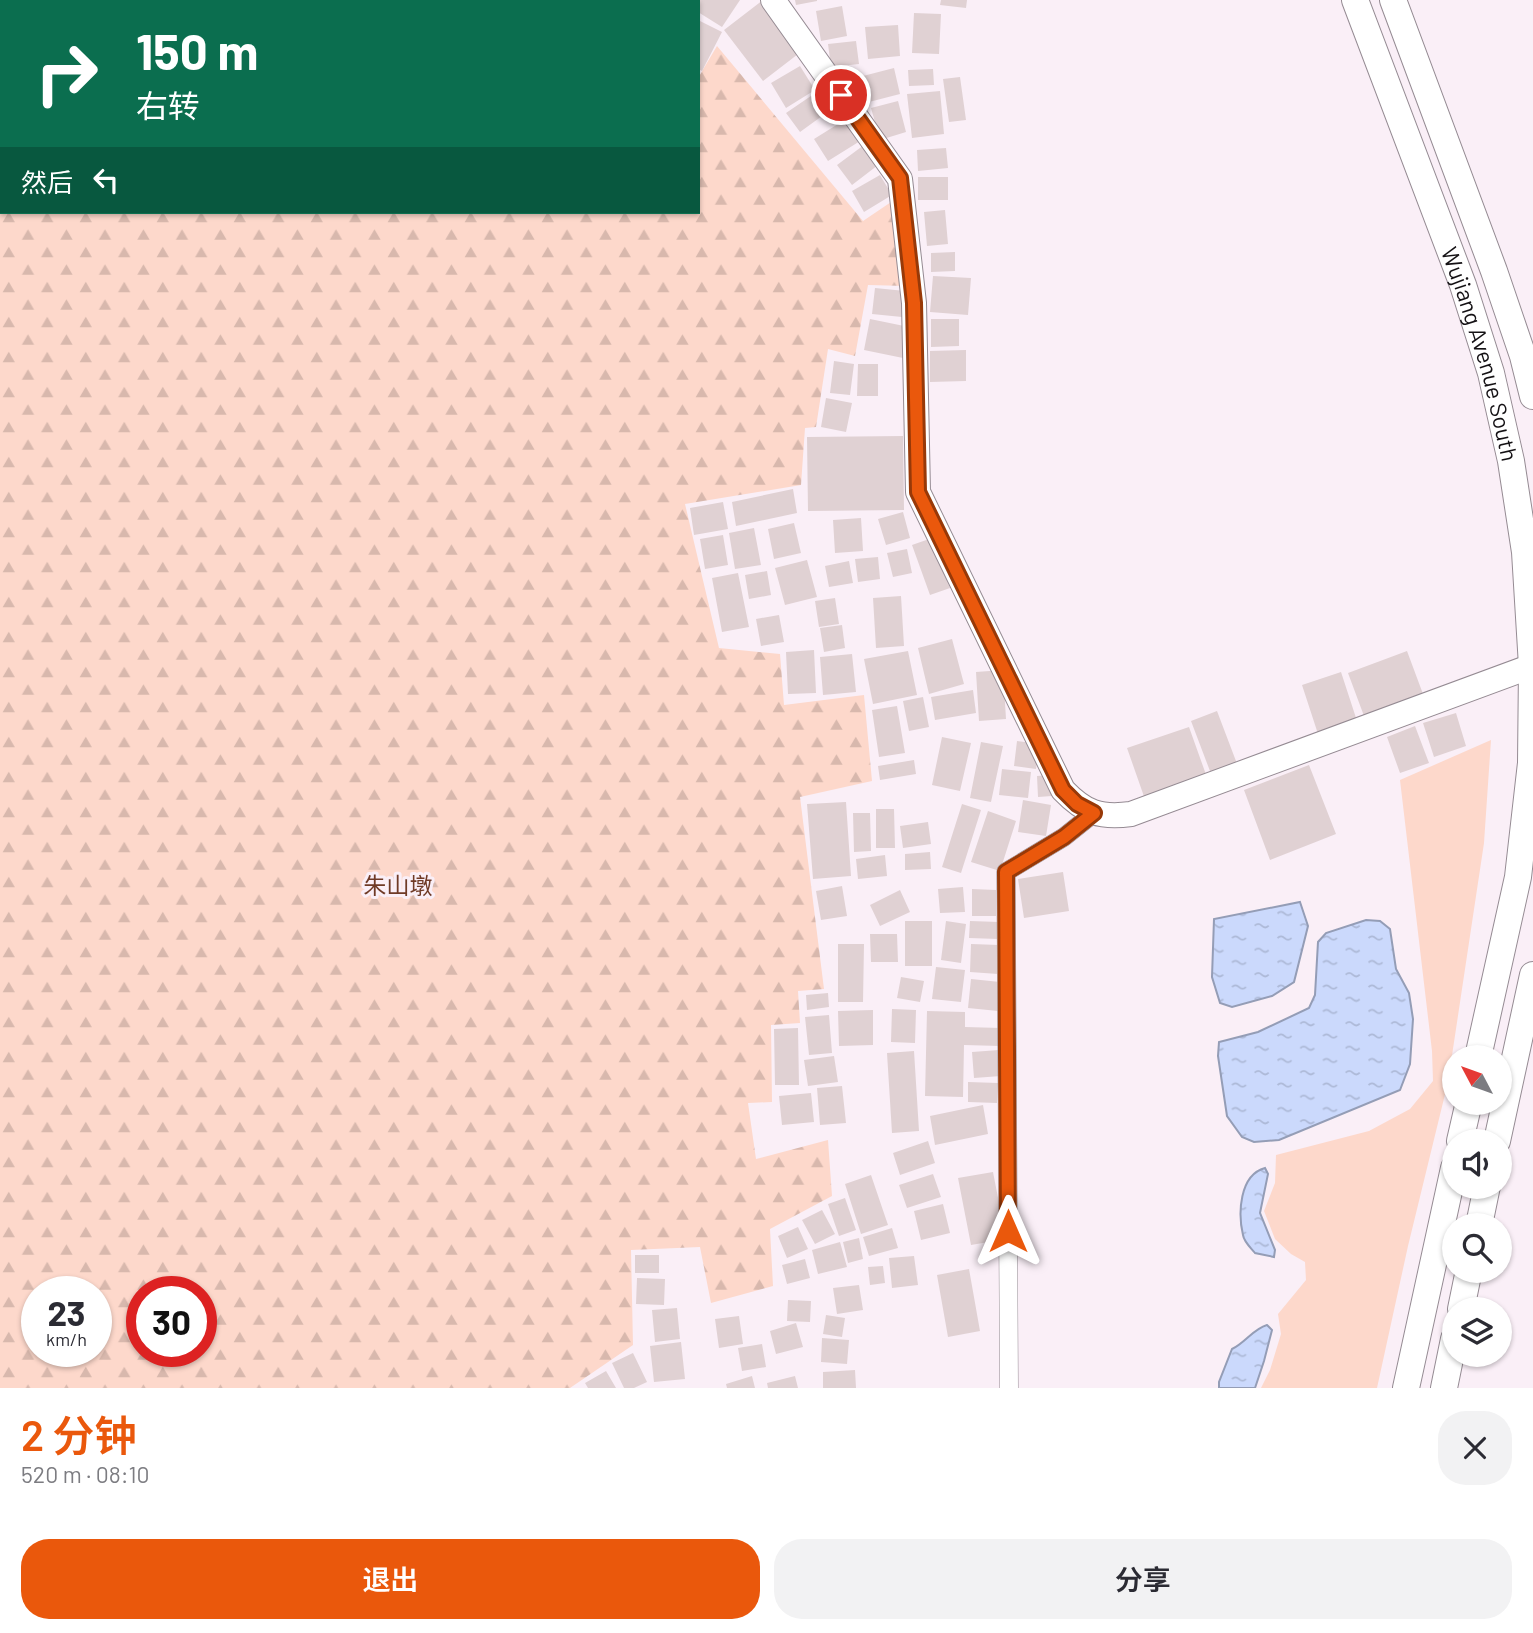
<!DOCTYPE html>
<html lang="zh">
<meta charset="utf-8">
<style>
:root{--surface:#fff;--page:#f2f2f3;--text:#2b2b33;--muted:#7c7c81;--accent:#ea580c}
body{margin:0;font-family:Barlow,"Noto Sans SC",sans-serif;background:var(--page);color:var(--text);height:100vh;display:flex;flex-direction:column;font-size:26px;white-space:nowrap}
*{box-sizing:border-box;margin:0}
p{font-size:23px;color:var(--muted)}
.icon{flex:none;width:38px;height:38px;fill:none;stroke:currentColor;stroke-width:2;stroke-linecap:round;stroke-linejoin:round}
.map{position:relative;height:1388px;overflow:hidden}
.details{display:flex;flex-direction:column;background:var(--surface);flex:1}
.details>*{flex:none}
.guide{position:absolute;left:0px;top:0px;width:700px;height:214px;box-shadow:0 2px 5px #0004;background:#0b6e4f;color:#fff;overflow:hidden}
.needle{width:46px;rotate:311deg}
.tools{position:absolute;left:1442px;top:1045px;display:grid;gap:14px}
.tools a{display:grid;place-items:center;width:70px;height:70px;border-radius:50%;background:var(--surface);box-shadow:0 2px 5px #0004;font-size:35px}
.speed{position:absolute;left:21px;top:1276px;display:flex;gap:14px;font-size:35px;font-weight:700;text-align:center}
.speed>*{display:grid;place-content:center;width:91px;height:91px;border-radius:50%;background:var(--surface);box-shadow:0 2px 5px #0004;line-height:1}
.speed small{font-size:18px;font-weight:400}
.speed .limit{border:10px solid #d22;background:#fff;color:#111}
.pin{position:absolute;display:grid;place-items:center;width:60px;height:60px;color:#fff;margin:-30px;border:4px solid #fff;border-radius:50%;box-shadow:0 2px 7px #0007}
.me{position:absolute;width:77px;margin:-38px;rotate:0deg;stroke-linejoin:round;filter:drop-shadow(0 0 5px #0008)}
.turn{display:flex;align-items:center;gap:24px;height:147px;padding:0 21px;font-size:32px}
.turn .icon{width:91px;height:91px;stroke-width:2.5}
.turn b{display:block;font-size:49px;line-height:60px}
.then{display:flex;align-items:center;height:66px;padding:0 21px;background:#0003;gap:14px;font-size:26px}
.round{display:grid;place-items:center;flex:none;width:74px;height:74px;border-radius:28px;background:var(--page)}
.headline{display:flex;align-items:center;justify-content:space-between;height:119px;padding:0 21px}
h1{font-size:42px;font-weight:600;line-height:52px;color:var(--accent)}
.primary-button{display:flex;gap:14px;margin-top:auto;padding:14px 21px}
.primary-button a{flex:1;height:80px;border-radius:28px;background:var(--accent);color:#fff;font-size:28px;font-weight:600;line-height:80px;text-align:center}
.primary-button a+a{background:var(--page);color:var(--text)}
.map>svg:first-child{display:block}
.grass{fill:#fdd8cb}
.forest{fill:url(#forest-firs);fill-rule:evenodd}
.water{fill:url(#water-ripples);stroke:#949db6;stroke-width:2}
.building{fill:#e0d1d3}
.lines{fill:none;stroke-linecap:round;stroke-linejoin:round}
.street-casing{stroke:#958b93;stroke-width:19}
.secondary-casing{stroke:#958b93;stroke-width:26}
.primary-casing{stroke:#958b93;stroke-width:28}
.street{stroke:#fff;stroke-width:18}
.secondary{stroke:#fff;stroke-width:24}
.primary{stroke:#fff;stroke-width:26}
.route-casing{stroke:#983908;stroke-width:18}
.route{stroke:#ea580c;stroke-width:12}
.labels{text-anchor:middle;dominant-baseline:central;stroke-width:6;stroke-linejoin:round;paint-order:stroke}
.street-label{font-size:23px;fill:#141114;stroke:#faeff7}
.park-label{font-size:23px;fill:#6f3a26;stroke:#faeff7}
</style>
<div class="map">
<svg width="1533" height="1388" viewBox="0 0 1533 1388">
<defs>
<pattern id="forest-firs" width="22" height="20" patternUnits="userSpaceOnUse" patternTransform="scale(1.75)"><rect width="22" height="20" fill="#fdd8cb"/><path d="M5 1l3.5 6h-7zM16 11l3.5 6h-7z" fill="#d8b8ad"/></pattern>
<pattern id="water-ripples" width="26" height="14" patternUnits="userSpaceOnUse" patternTransform="scale(1.75)"><rect width="26" height="14" fill="#cbd9fc"/><path d="M2 4q2-2 4 0t4 0M15 11q2-2 4 0t4 0" fill="none" stroke="#adb9d7"/></pattern>
</defs>
<rect width="100%" height="100%" fill="#faeff7"/>
<!-- grass -->
<path class="grass" d="M1491,740L1484,843L1448,1082L1408,1246L1377,1388H1261L1270,1370L1281,1334L1278,1314L1306,1280L1305,1262L1291,1254L1275,1239L1264,1211L1275,1183L1276,1155L1369,1131L1410,1109L1433,1081L1432,1051L1400,780Z"/>
<!-- forest -->
<path class="forest" d="M0,0H405L412,2H2V212H698V78L717,46L863,221L897,198L907,286L868,285L855,356L828,349L816,427L805,428L801,485L685,504L719,648L780,654L784,705L864,695L872,781L800,797L824,989L798,991L800,1023L771,1025L772,1102L748,1103L756,1159L828,1140L832,1196L770,1229L773,1286L711,1303L700,1247L631,1250L633,1345L570,1388H0ZM37,1292H96V1351H37ZM142,1292H201V1351H142Z"/>
<!-- water -->
<path class="water" d="M1300,902L1308,926L1294,982L1272,996L1232,1007L1220,1003L1212,977L1214,919Z
M1366,920L1380,921L1390,929L1396,969L1409,993L1413,1019L1410,1064L1400,1090L1279,1140L1254,1142L1242,1137L1227,1116L1218,1056L1219,1042L1258,1032L1309,1008L1315,995L1318,942L1326,933Z
M1265,1168L1268,1174L1260,1213L1275,1250L1274,1257L1255,1253C1251,1248 1244,1242 1243,1235C1238,1214 1239,1175 1265,1168Z
M1267,1325L1272,1330L1264,1361L1255,1388H1219V1382L1232,1349C1245,1343 1253,1329 1267,1325Z"/>
<!-- building -->
<path class="building" d="M698,0H740L722,27L698,12Z
M763,0L802,51L763,81L724,30Z
M795,0H817V1L796,5Z
M941,0H967L966,8L940,5Z
M842,6L847,36L821,41L816,11Z
M914,13L941,14L939,54L912,53Z
M698,20L722,32L702,71L698,69Z
M898,25L900,56L868,59L865,27Z
M856,41L859,64L831,67L828,44Z
M800,66L815,90L786,108L771,83Z
M894,68L900,94L869,102L863,76Z
M933,69L934,85L909,86L908,70Z
M960,77L966,120L949,122L943,79Z
M827,85L840,103L800,132L786,113Z
M940,91L944,134L912,138L907,94Z
M898,101L906,132L880,140L871,108Z
M851,116L865,138L828,161L814,139Z
M868,142L882,162L852,185L837,165Z
M946,148L948,168L918,171L917,150Z
M880,175L892,195L864,212L852,191Z
M918,177H948V200H918Z
M945,210L948,244L927,246L924,212Z
M955,252V271L931,272V253Z
M933,276L971,278L968,315L930,312Z
M875,288L905,291L902,317L872,314Z
M870,319L909,327L903,358L864,350Z
M931,319H959V346L931,347Z
M966,350V381L930,382V351Z
M834,361L854,364L850,395L830,393Z
M858,364H878V396H857Z
M826,398L852,403L846,432L821,427Z
M903,436L904,510L808,511L807,437Z
M793,489L797,513L736,526L732,502Z
M723,502L728,529L694,535L690,508Z
M903,512L910,538L886,545L878,519Z
M861,518L863,551L835,553L833,520Z
M794,523L801,553L774,559L768,529Z
M754,528L761,565L735,569L729,533Z
M723,535L728,565L705,569L700,539Z
M932,538L950,588L930,595L912,545Z
M907,549L912,573L893,577L887,553Z
M878,557L880,579L858,582L855,559Z
M807,560L817,597L785,605L775,568Z
M849,561L853,583L829,587L825,566Z
M767,571L771,595L749,599L745,575Z
M738,573L749,627L722,632L712,578Z
M901,596L904,646L876,648L873,598Z
M835,598L839,624L819,627L815,601Z
M779,615L784,642L761,646L756,619Z
M842,625L845,648L824,652L820,628Z
M952,639L964,684L929,694L918,648Z
M814,650L816,693L788,694L786,652Z
M908,651L917,695L873,704L864,659Z
M1407,651L1423,694L1364,716L1348,673Z
M852,654L856,692L823,695L820,657Z
M1003,670L1006,719L979,721L976,672Z
M1341,672L1358,724L1319,737L1302,685Z
M973,690L976,713L935,720L931,697Z
M923,697L929,727L909,731L903,701Z
M897,706L905,753L879,757L872,710Z
M1217,711L1239,769L1213,779L1191,721Z
M1456,713L1466,746L1434,757L1423,723Z
M1415,726L1429,763L1400,773L1387,737Z
M1189,727L1209,783L1147,805L1127,748Z
M942,737L971,743L960,791L932,785Z
M1017,741L1040,744L1036,769L1014,766Z
M981,742L1003,746L991,802L970,798Z
M914,760L916,774L880,780L878,766Z
M1309,765L1336,834L1270,860L1244,790Z
M1002,769L1031,772L1028,798L999,795Z
M1051,775L1052,796L1038,797L1037,776Z
M1023,800L1051,805L1046,836L1018,832Z
M846,802L851,876L813,879L807,804Z
M962,804L981,810L961,873L942,867Z
M876,809H894L895,848H876Z
M988,811L1016,821L1000,871L971,862Z
M853,813H870L871,851L854,852Z
M928,822L931,844L903,848L900,826Z
M930,852L931,869L905,870V854Z
M885,855L887,876L858,879L856,859Z
M1063,872L1069,911L1024,918L1018,879Z
M842,886L847,916L821,920L816,891Z
M963,887L965,912L940,913L938,889Z
M972,889L996,890V916H972Z
M900,890L910,912L880,926L870,905Z
M905,921H932V966H905Z
M946,921L966,924L961,963L941,960Z
M970,921L999,922L998,939L969,938Z
M870,934H897L898,962H871Z
M838,944H864L863,1002H838Z
M971,944L999,945L998,974L970,972Z
M936,967L965,970L961,1002L932,999Z
M901,977L924,981L920,1002L897,998Z
M971,979L1000,982L998,1011L968,1008Z
M828,993L829,1007L807,1010L806,995Z
M892,1009L916,1010L915,1043L891,1042Z
M873,1010V1045L839,1046L838,1011Z
M927,1011L965,1012V1027L1001,1028L1000,1046L964,1045L963,1097L925,1096Z
M829,1015L832,1053L809,1055L805,1017Z
M798,1028L799,1085H775L774,1029Z
M999,1050L1001,1076L974,1078L972,1052Z
M914,1051L919,1131L892,1133L887,1053Z
M834,1056L838,1082L808,1086L804,1060Z
M968,1082L998,1083L997,1103L968,1102Z
M842,1086L846,1123L820,1125L817,1088Z
M811,1093L814,1122L782,1125L779,1096Z
M983,1105L988,1134L935,1145L930,1116Z
M928,1141L935,1163L900,1175L893,1153Z
M993,1172L1006,1239L971,1245L958,1178Z
M933,1174L941,1197L907,1208L899,1185Z
M871,1175L888,1225L861,1234L845,1184Z
M845,1198L856,1230L839,1236L828,1204Z
M943,1204L950,1233L921,1240L914,1211Z
M822,1210L835,1234L815,1244L802,1220Z
M798,1227L808,1249L787,1258L778,1236Z
M892,1228L898,1248L869,1256L863,1237Z
M859,1238L863,1259L848,1263L843,1242Z
M840,1242L847,1267L818,1274L812,1250Z
M635,1255H659V1273H635Z
M914,1256L918,1285L892,1288L889,1258Z
M805,1259L810,1278L787,1284L782,1265Z
M883,1266L885,1283L870,1285L868,1267Z
M969,1269L980,1331L948,1337L937,1275Z
M637,1278L665,1279L664,1305L636,1304Z
M859,1285L863,1310L837,1314L833,1288Z
M788,1300L811,1301L810,1322L787,1321Z
M677,1308L680,1339L655,1342L652,1310Z
M826,1315L845,1318L842,1337L823,1334Z
M739,1316L743,1344L719,1348L715,1319Z
M796,1323L803,1347L776,1354L770,1331Z
M822,1338L849,1340L847,1364L821,1362Z
M681,1342L685,1379L654,1382L650,1346Z
M762,1344L766,1367L742,1371L738,1348Z
M633,1353L647,1382L634,1388H624L612,1363Z
M855,1370L856,1388H823V1372Z
M606,1371L616,1388H588L585,1383Z
M752,1376L755,1388H727L726,1384Z
M795,1376L798,1388H768L767,1383Z"/>
<g class="lines">
<defs>
<path id="street" d="M1009,1388L1006,872L1064,837L1094,813"/>
<path id="secondary" d="M773,0L900,179L914,303L918,492L1063,790C1085,813 1100,818 1131,814L1532,666"/>
<g id="primary">
<path id="s1" d="M1355,0L1463,285L1491,373L1511,461L1525,552L1532,666L1531,763L1518,877L1478,1057"/>
<path d="M1393,0L1494,271L1523,356L1533,396"/>
<path d="M1460,1141L1469,1102"/>
<path d="M1497,1141L1533,975"/>
<path d="M1479,1225L1487,1186"/>
<path d="M1461,1309L1469,1270"/>
<path d="M1406,1388L1454,1168"/>
<path d="M1444,1388L1454,1339"/>
</g>
</defs>
<!-- street casing -->
<use href="#street" class="street-casing"/>
<!-- secondary casing -->
<use href="#secondary" class="secondary-casing"/>
<!-- primary casing -->
<use href="#primary" class="primary-casing"/>
<!-- street -->
<use href="#street" class="street"/>
<!-- secondary -->
<use href="#secondary" class="secondary"/>
<!-- primary -->
<use href="#primary" class="primary"/>
</g>
<g class="lines">
<defs>
<path id="route" d="M841,95L900,178L914,303L918,492L1063,790L1077,804L1094,813L1064,837L1006,872L1008,1231"/>
</defs>
<!-- route casing -->
<use href="#route" class="route-casing"/>
<!-- route -->
<use href="#route" class="route"/>
</g>
<g class="labels">
<!-- street labels -->
<g class="street-label">
<text stroke="none"><textPath href="#s1" startOffset="376">Wujiang Avenue South</textPath></text>
</g>
<!-- park labels -->
<g class="park-label">
<text x="398" y="885">朱山墩</text>
</g>
</g>
</svg>
<div class="tools">
<a><svg class="needle" viewBox="-14 -14 28 28"><path d="M0-13l5 13h-10z" fill="#e53935"/><path d="M0 13l5-13h-10z" fill="#7c7c81"/></svg></a>
<a><svg class="icon" aria-label="sound" viewBox="0 0 24 24"><path d="M4 9h4l5-4v14l-5-4H4zM17 9q2 3 0 6"/></svg></a>
<a><svg class="icon" aria-label="search" viewBox="0 0 24 24"><circle cx="10" cy="10" r="6"/><path d="M15 15l6 6"/></svg></a>
<a><svg class="icon" aria-label="layers" viewBox="0 0 24 24"><path d="M12 4l9 5-9 5-9-5zM3 14l9 5 9-5"/></svg></a>
</div>
<div class="speed"><div>23<small>km/h</small></div><div class="limit">30</div></div>
<div class="pin" style="left:841px;top:95px;background:#d93025"><svg class="icon" aria-label="arrive" viewBox="0 0 24 24"><path d="M6 21V4h12l-3 4 3 4H6"/></svg></div>
<svg class="me" style="left:1008px;top:1231px" viewBox="-20 -20 40 40"><path d="M0-17L14 15 0 8-14 15z" fill="#ea580c" stroke="#fff" stroke-width="4"/></svg>
<div class="guide">
<div class="turn"><svg class="icon" aria-label="right" viewBox="0 0 24 24"><path d="M7 20v-9h11M14 6l5 5-5 5"/></svg><div><b>150 m</b>右转</div></div>
<div class="then">然后<svg class="icon" aria-label="left" viewBox="0 0 24 24"><path d="M17 20v-9H6M10 6l-5 5 5 5"/></svg></div>
</div>
</div>
<section class="details">
<div class="headline"><div><h1>2 分钟</h1><p>520 m · 08:10</p></div><a class="round"><svg class="icon" aria-label="close" viewBox="0 0 24 24"><path d="M6 6l12 12M18 6L6 18"/></svg></a></div>
<div class="primary-button"><a>退出</a><a>分享</a></div>
</section>
